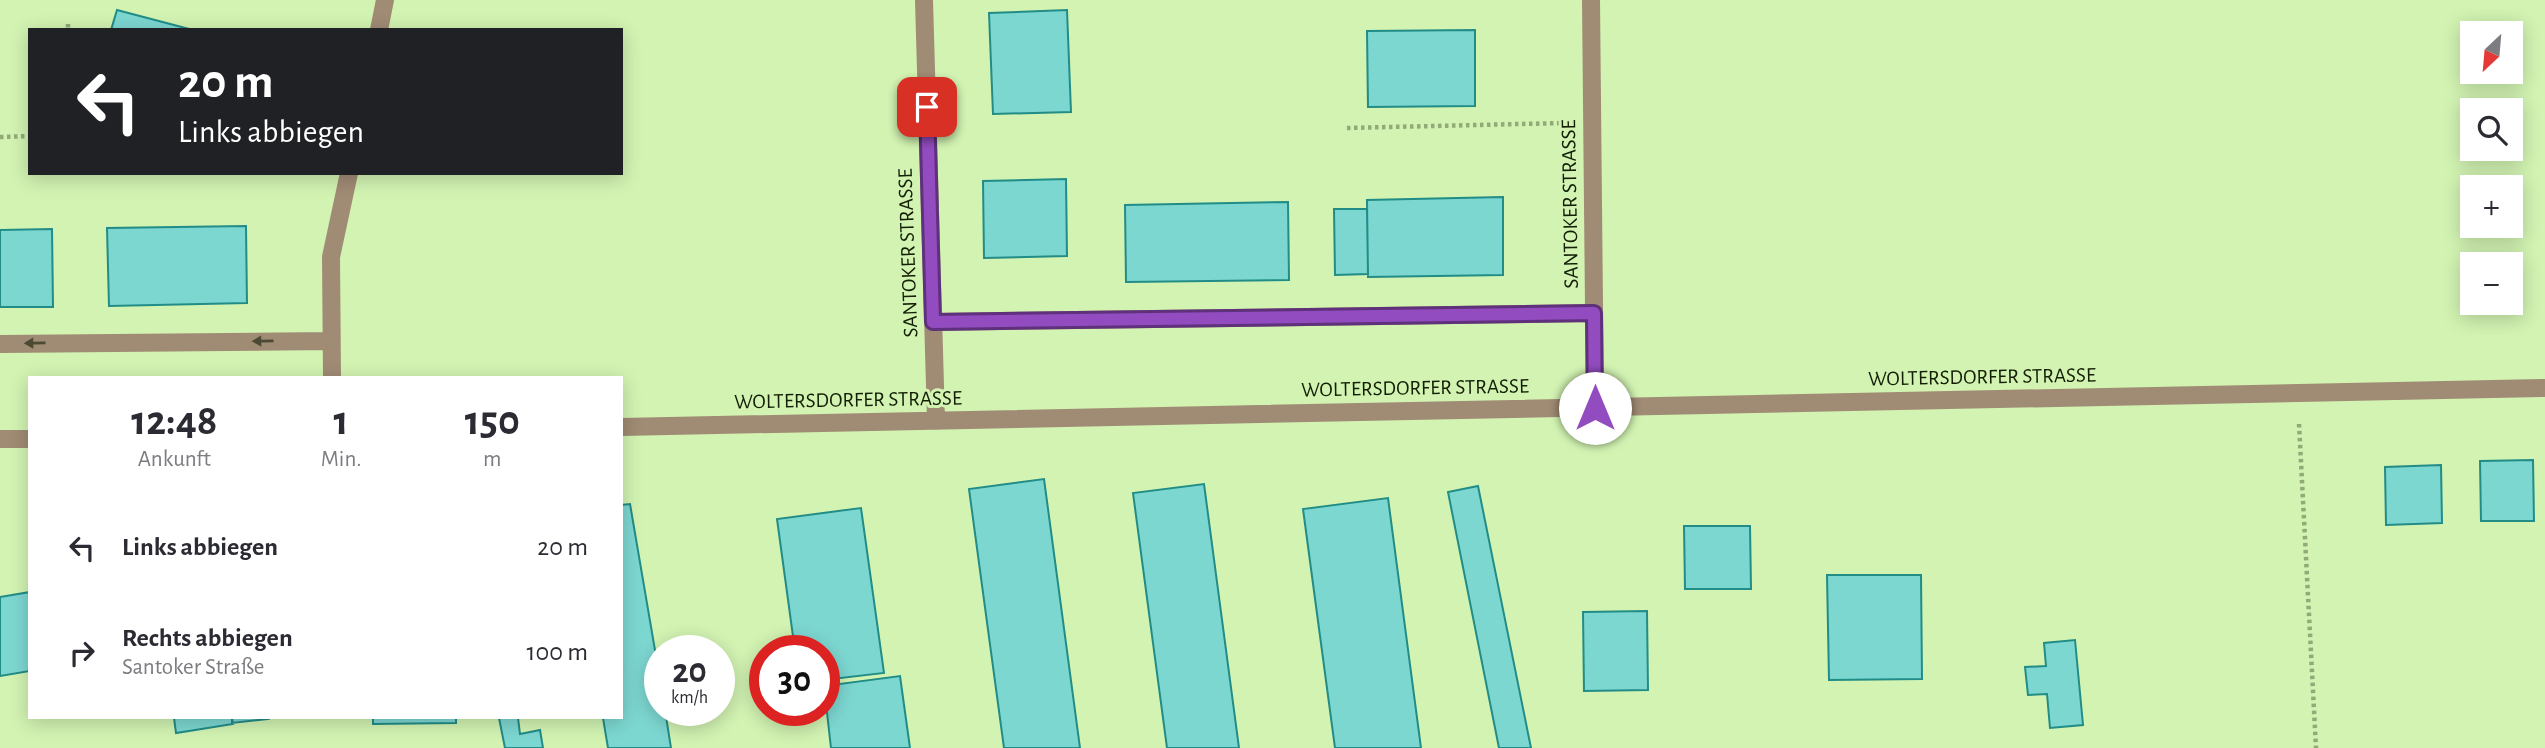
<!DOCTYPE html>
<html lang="de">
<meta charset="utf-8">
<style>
:root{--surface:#fff;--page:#f7f7f7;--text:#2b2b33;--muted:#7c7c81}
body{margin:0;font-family:"Alegreya Sans",sans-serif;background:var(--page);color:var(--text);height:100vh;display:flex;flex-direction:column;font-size:26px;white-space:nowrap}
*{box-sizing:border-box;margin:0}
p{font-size:23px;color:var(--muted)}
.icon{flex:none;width:38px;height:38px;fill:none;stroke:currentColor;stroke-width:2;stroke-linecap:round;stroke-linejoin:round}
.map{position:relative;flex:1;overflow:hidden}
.details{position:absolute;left:28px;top:376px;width:595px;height:343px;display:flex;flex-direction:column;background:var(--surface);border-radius:0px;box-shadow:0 4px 18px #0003}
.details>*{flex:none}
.banner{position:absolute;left:28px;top:28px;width:595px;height:147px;border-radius:0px;box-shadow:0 4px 18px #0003;background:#202124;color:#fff;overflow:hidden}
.needle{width:46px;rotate:206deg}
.controls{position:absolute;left:2460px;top:21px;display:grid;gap:14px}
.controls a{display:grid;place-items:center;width:63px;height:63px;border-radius:0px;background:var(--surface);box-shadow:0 4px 18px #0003;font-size:35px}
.speed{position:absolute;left:644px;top:635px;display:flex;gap:14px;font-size:35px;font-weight:700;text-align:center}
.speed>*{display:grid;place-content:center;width:91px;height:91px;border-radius:50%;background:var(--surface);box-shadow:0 4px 18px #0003;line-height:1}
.speed small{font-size:18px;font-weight:400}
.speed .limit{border:10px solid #d22;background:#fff;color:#111}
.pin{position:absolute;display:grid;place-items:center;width:60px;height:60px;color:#fff;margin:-30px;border-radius:14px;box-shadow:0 4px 10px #0006}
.me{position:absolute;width:77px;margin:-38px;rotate:0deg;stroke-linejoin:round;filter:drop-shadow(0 0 5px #0008)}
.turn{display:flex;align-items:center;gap:24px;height:147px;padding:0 35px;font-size:32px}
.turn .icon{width:91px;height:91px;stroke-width:2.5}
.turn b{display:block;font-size:49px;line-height:60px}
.eta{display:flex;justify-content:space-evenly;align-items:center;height:119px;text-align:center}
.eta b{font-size:42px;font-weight:700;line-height:49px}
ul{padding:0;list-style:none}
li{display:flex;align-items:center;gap:21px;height:105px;padding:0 35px}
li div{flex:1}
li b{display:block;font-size:26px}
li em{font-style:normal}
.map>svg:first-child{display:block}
.building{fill:#7dd7d1;stroke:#228c87;stroke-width:2}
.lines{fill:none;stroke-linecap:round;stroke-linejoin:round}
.path{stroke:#91aa77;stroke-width:4.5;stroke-dasharray:3.5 3.5;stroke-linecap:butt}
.minor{stroke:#a08b74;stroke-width:18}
.oneway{fill:#4c4a32}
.route-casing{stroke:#5f317c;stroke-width:18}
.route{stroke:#924cbf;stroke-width:12}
.labels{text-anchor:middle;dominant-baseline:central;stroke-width:6;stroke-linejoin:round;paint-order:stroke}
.street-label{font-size:21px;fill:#141f06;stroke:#d2f3b2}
</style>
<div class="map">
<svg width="2545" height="748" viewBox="0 0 2545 748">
<rect width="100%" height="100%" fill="#d2f3b2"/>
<!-- building -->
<path class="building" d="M117,10L193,30H111Z
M1067,10L1071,112L993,114L989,13Z
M1475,30V106L1368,107L1367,31Z
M1066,179L1067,256L984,258L983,181Z
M1503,197V275L1368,277L1367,200Z
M1288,202L1289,280L1126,282L1125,205Z
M1334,209H1367L1368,274L1335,275Z
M246,226L247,303L109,306L107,228Z
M52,229L53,307H0V230Z
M2533,460L2534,521H2481L2480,461Z
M2441,465L2442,523L2386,525L2385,467Z
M1044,479L1080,748H1004L969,489Z
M1204,484L1239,748H1167L1133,493Z
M1478,486L1531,748H1499L1448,492Z
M1388,498L1421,748H1335L1303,509Z
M630,504L656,656H660V710H665L671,748H608L603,718H621V505Z
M861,508L884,673L824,680V651H795L777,519Z
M1684,526H1750L1751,589H1685Z
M1827,575H1921L1922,679L1829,680Z
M30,592V671L0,676V597Z
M1647,611L1648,690L1584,691L1583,612Z
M2075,640L2083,725L2050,728L2047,694L2028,695L2025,667L2046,666L2044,643Z
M900,676L910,748H831L824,686Z
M174,718H232L233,724L176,733Z
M232,718H267L268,719L232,723Z
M373,718H456V723L373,724Z
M499,718H518L520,734L540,730L543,748H505Z"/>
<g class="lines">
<!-- path -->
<path class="path" d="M68,24V30
M1347,128L1563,123
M0,137L30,136
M2299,424L2316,748"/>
<!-- minor -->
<path class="minor" d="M924,0L936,421
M1591,0L1595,408
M379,30L385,0
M933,322L1594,313
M0,344L331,341
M332,378L331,257L349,173
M621,427L2545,388
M0,439H30"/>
</g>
<!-- one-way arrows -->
<defs><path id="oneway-solid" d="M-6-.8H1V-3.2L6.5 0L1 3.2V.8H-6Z" transform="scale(1.75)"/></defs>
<g class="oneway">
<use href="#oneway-solid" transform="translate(263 341) rotate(179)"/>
<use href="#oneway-solid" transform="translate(35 343) rotate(179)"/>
</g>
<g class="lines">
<defs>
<path id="route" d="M927,107L933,322L1594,313L1595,408"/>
</defs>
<!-- route casing -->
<use href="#route" class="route-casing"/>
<!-- route -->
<use href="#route" class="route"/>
</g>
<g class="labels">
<!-- street labels -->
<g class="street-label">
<text transform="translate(1570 204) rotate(-91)">SANTOKER STRASSE</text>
<text transform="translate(908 253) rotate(-92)">SANTOKER STRASSE</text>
<text transform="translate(1982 377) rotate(-1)">WOLTERSDORFER STRASSE</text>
<text transform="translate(1415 388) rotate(-1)">WOLTERSDORFER STRASSE</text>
<text transform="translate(848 400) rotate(-1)">WOLTERSDORFER STRASSE</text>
</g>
</g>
</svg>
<div class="controls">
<a><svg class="needle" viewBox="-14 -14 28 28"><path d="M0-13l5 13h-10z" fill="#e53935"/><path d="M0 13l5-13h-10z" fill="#7c7c81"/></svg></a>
<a><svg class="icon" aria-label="search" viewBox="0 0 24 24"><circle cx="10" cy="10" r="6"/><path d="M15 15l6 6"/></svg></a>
<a>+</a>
<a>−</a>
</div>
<div class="speed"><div>20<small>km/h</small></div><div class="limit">30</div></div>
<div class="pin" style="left:927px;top:107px;background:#d93025"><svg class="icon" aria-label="arrive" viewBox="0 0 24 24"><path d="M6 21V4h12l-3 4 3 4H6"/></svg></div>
<svg class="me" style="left:1595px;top:408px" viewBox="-20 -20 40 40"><circle r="19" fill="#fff"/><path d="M0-13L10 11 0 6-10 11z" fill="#924cbf"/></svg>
<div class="banner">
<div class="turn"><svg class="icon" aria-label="left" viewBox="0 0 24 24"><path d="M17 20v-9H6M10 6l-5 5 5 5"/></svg><div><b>20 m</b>Links abbiegen</div></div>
</div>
<section class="details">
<div class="eta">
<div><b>12:48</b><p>Ankunft</p></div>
<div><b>1</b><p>Min.</p></div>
<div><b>150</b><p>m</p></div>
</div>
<ul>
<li><svg class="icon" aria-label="left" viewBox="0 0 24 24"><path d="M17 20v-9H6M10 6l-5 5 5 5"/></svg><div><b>Links abbiegen</b></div><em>20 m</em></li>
<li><svg class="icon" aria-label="right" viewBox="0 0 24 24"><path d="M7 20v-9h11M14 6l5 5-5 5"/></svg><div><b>Rechts abbiegen</b><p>Santoker Straße</p></div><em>100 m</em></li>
</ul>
</section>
</div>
